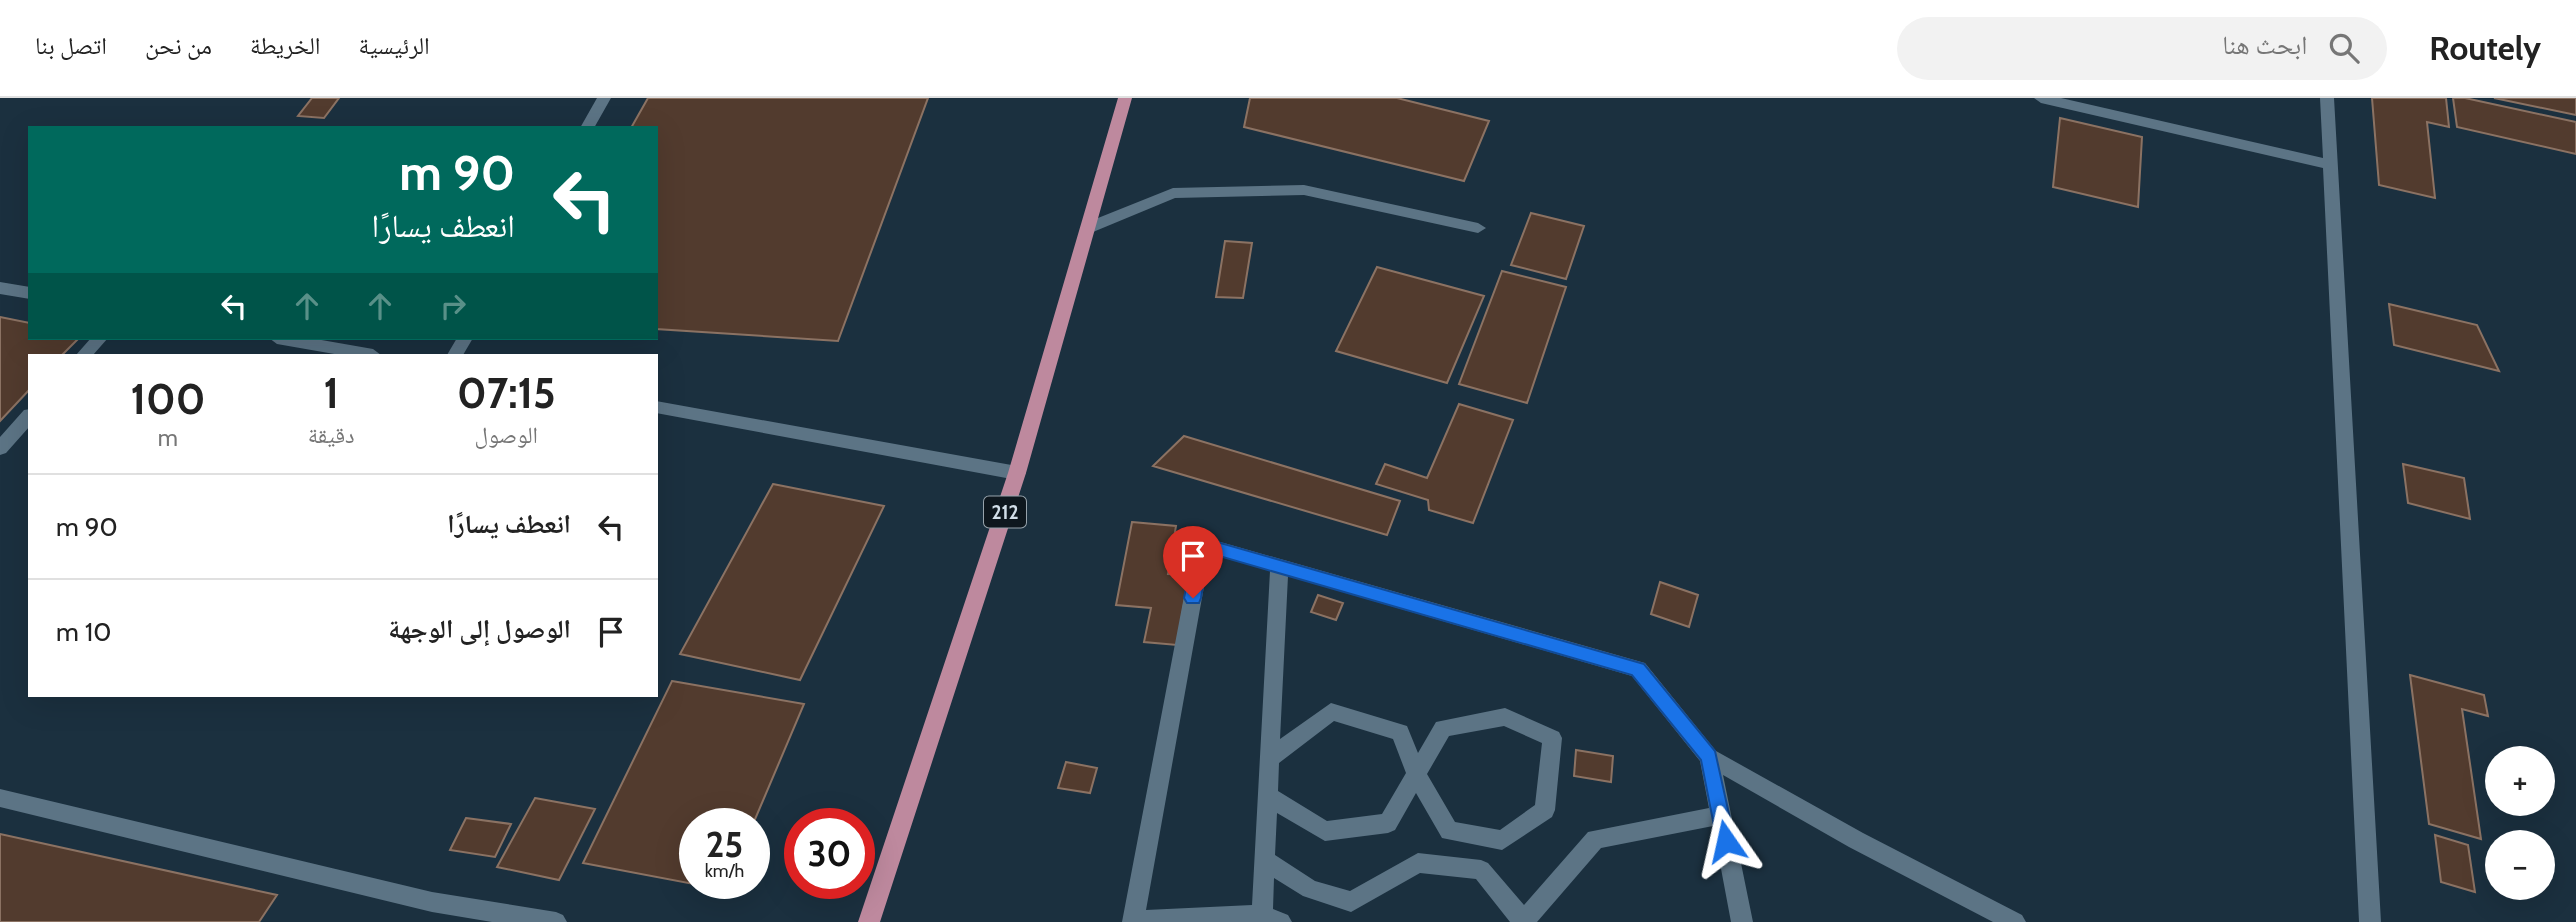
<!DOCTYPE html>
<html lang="ar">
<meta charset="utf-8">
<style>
:root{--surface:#fff;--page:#f2f2f2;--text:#222;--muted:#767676;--line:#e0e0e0}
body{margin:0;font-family:Cabin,"Noto Naskh Arabic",sans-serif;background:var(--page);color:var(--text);direction:rtl;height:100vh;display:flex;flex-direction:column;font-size:26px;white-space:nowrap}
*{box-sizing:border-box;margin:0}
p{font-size:23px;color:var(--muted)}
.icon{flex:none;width:38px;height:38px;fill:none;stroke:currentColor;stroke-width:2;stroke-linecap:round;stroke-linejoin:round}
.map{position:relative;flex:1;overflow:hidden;direction:ltr}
.panel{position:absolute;left:28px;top:256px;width:630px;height:343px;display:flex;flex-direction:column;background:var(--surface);border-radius:0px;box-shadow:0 7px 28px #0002;direction:rtl}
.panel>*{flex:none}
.hud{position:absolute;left:28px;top:28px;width:630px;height:214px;border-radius:0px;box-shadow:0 7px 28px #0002;direction:rtl;background:#00695c;color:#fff;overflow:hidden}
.buttons{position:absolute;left:2485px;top:648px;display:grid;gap:14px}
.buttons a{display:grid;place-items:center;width:70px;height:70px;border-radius:50%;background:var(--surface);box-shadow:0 7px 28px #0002;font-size:35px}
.speed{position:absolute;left:679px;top:710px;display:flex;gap:14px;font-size:35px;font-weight:700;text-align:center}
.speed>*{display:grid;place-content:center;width:91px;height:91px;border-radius:50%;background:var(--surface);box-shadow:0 7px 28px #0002;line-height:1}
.speed small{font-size:18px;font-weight:400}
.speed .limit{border:10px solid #d22;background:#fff;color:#111}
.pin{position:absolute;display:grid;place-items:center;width:60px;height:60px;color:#fff;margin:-72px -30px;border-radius:50% 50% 50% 0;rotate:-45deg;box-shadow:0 0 7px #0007}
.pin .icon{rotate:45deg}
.me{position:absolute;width:77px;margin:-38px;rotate:349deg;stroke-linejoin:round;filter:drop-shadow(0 0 5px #0008)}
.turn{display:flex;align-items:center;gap:24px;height:147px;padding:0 28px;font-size:32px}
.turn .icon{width:91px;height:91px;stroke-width:2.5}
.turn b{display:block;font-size:49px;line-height:60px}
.lanes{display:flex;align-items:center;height:66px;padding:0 28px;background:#0003;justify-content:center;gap:35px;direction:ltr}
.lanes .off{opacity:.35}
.eta{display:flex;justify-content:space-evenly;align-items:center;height:119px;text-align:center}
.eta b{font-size:42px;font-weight:700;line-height:49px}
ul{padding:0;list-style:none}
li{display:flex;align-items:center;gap:21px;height:105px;padding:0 28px;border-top:2px solid var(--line)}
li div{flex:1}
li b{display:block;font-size:26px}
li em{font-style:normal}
header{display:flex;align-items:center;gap:42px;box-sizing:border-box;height:98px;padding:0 35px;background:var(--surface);border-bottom:2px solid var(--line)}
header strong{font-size:33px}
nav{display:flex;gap:38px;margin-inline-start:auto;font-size:24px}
.search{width:490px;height:63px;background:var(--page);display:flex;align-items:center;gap:18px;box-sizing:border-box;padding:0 24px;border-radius:38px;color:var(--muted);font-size:26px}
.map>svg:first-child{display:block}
.building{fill:#523b2e;stroke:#8b7263;stroke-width:2}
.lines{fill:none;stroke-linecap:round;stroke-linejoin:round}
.minor{fill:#5c7485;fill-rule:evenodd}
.major{fill:#be899e;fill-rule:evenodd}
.route{fill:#1a73e8;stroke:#114b97;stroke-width:2}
.labels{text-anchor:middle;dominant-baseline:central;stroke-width:7;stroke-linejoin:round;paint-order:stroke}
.shield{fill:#0e171e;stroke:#97a3ac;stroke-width:2}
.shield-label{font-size:19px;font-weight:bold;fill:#d2dfe9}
</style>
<header>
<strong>Routely</strong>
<div class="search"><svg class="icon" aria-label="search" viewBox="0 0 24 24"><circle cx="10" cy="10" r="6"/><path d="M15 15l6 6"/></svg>ابحث هنا</div>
<nav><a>الرئيسية</a><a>الخريطة</a><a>من نحن</a><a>اتصل بنا</a></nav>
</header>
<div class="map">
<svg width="2576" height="824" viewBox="0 0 2576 824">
<rect width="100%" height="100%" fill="#1b303f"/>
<!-- building -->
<path class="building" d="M312,0H339L324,20L298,18Z
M648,0H928L838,243L656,231V30H631Z
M1250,0H1397L1489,23L1464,83L1244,29Z
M2372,0H2446L2449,29L2427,24L2435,100L2379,87Z
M2453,0H2465L2576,24V56L2457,29Z
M2494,0H2576V17Z
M2060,20L2142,39L2138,109L2053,89Z
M1531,115L1584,128L1566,181L1511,167Z
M1225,143L1252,145L1243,200L1216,199Z
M1377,169L1484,198L1447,285L1336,253Z
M1502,173L1566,189L1527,305L1459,286Z
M2389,206L2477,227L2499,273L2394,247Z
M0,219L30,225V240H79L62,257H30V291L0,323Z
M1459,306L1513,322L1473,425L1429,412L1428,402L1376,386L1385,366L1427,380Z
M1184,338L1400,403L1387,437L1153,368Z
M2403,366L2464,380L2470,421L2408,405Z
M773,386L884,408L800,582L680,556Z
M1132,424L1176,428L1168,476L1189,477L1177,547L1144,544L1151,510L1116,507Z
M1660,484L1698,497L1689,529L1651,516Z
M1318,497L1343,505L1336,522L1311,514Z
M2410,577L2484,597L2488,618L2462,611L2481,741L2429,726Z
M672,583L804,606L753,726H695V786H728L725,792L583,765Z
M1576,652L1613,658L1611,684L1574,678Z
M1066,664L1097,670L1090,695L1058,690Z
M535,700L595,711L559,782L497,769Z
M466,720L511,726L495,759L450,752Z
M0,736L277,797L259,824H0Z
M2435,737L2468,747L2475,794L2441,784Z"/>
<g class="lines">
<!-- minor -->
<path class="minor" d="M597,0H611L594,30H580Z
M2034,0H2061L2323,60L2320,0H2334L2381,824H2359L2323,70L2041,5Z
M1304,87L1478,125L1486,130L1478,135L1304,97L1175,100L1093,134H1083L1080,130L1083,126L1173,90Z
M0,184L30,189V201L0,196Z
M91,240H108L93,257H76Z
M269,240H310L373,251L381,257H340L277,246Z
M457,240H473L463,257H447Z
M656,303L1017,368L1023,370L1026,375L1023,380L1017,382L656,315Z
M30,311V328L6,355L0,357V339L24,312Z
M1203,439L1645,565L1716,653L1863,735L2022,817L2026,824H1993L1849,749L1723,677L1753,824H1731L1713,728L1601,750L1537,824H1510L1476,781L1420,775L1351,814L1303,798L1274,780L1273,811L1288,817L1292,824H1122L1194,446L1197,441ZM1210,455L1270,473L1252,807L1146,812ZM1288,478L1632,578L1700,663L1709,710L1588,734L1524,807L1488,765L1481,762L1418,755L1350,793L1315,783L1275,757L1277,715L1325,743L1388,735L1395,732L1416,695L1442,740L1502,752L1552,719L1555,712L1562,640L1559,634L1505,610L1436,624L1418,655L1407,628L1331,605L1280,641ZM1334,623L1393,641L1406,675L1382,716L1327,723L1278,693L1279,665ZM1504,628L1542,645L1535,707L1500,732L1455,724L1427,676L1449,638Z
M0,691L432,794L556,814L563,817L567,824H492L432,814L0,709Z"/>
<!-- major -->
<path class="major" d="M1118,0H1132L1026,375L880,824H858L1008,375Z"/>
</g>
<!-- route -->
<path class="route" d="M1203,440L1644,566L1715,653L1735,743L1733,750L1726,752L1720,750L1717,743L1701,662L1632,577L1209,455L1201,500L1199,505H1187L1184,500L1195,446L1197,441Z"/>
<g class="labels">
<!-- shield labels -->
<rect class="shield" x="984" y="398.5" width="42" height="31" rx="5"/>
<g class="shield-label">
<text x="1005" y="414">212</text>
</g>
</g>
</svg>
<div class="buttons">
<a>+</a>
<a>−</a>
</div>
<div class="speed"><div>25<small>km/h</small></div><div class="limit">30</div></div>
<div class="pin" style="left:1193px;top:500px;background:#d93025"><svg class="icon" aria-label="arrive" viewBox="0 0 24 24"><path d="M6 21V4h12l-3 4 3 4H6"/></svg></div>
<svg class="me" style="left:1726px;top:743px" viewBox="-20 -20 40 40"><path d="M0-17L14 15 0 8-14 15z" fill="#1a73e8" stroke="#fff" stroke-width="4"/></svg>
<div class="hud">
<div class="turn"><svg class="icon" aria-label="left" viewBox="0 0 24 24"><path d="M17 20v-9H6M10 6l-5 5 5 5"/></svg><div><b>90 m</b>انعطف يسارًا</div></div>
<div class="lanes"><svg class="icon" aria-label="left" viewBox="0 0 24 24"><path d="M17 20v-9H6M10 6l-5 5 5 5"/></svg><svg class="icon off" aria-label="ahead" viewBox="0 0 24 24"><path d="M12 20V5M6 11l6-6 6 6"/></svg><svg class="icon off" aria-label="ahead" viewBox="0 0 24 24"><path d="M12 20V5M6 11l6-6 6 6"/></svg><svg class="icon off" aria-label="right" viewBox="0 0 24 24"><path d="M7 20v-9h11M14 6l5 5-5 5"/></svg></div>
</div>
<section class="panel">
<div class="eta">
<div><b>07:15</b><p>الوصول</p></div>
<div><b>1</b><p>دقيقة</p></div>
<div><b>100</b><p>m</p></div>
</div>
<ul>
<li><svg class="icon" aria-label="left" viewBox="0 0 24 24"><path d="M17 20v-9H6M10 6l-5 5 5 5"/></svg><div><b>انعطف يسارًا</b></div><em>90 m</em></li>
<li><svg class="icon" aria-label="arrive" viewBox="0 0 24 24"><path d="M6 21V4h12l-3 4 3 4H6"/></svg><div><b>الوصول إلى الوجهة</b></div><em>10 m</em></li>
</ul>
</section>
</div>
